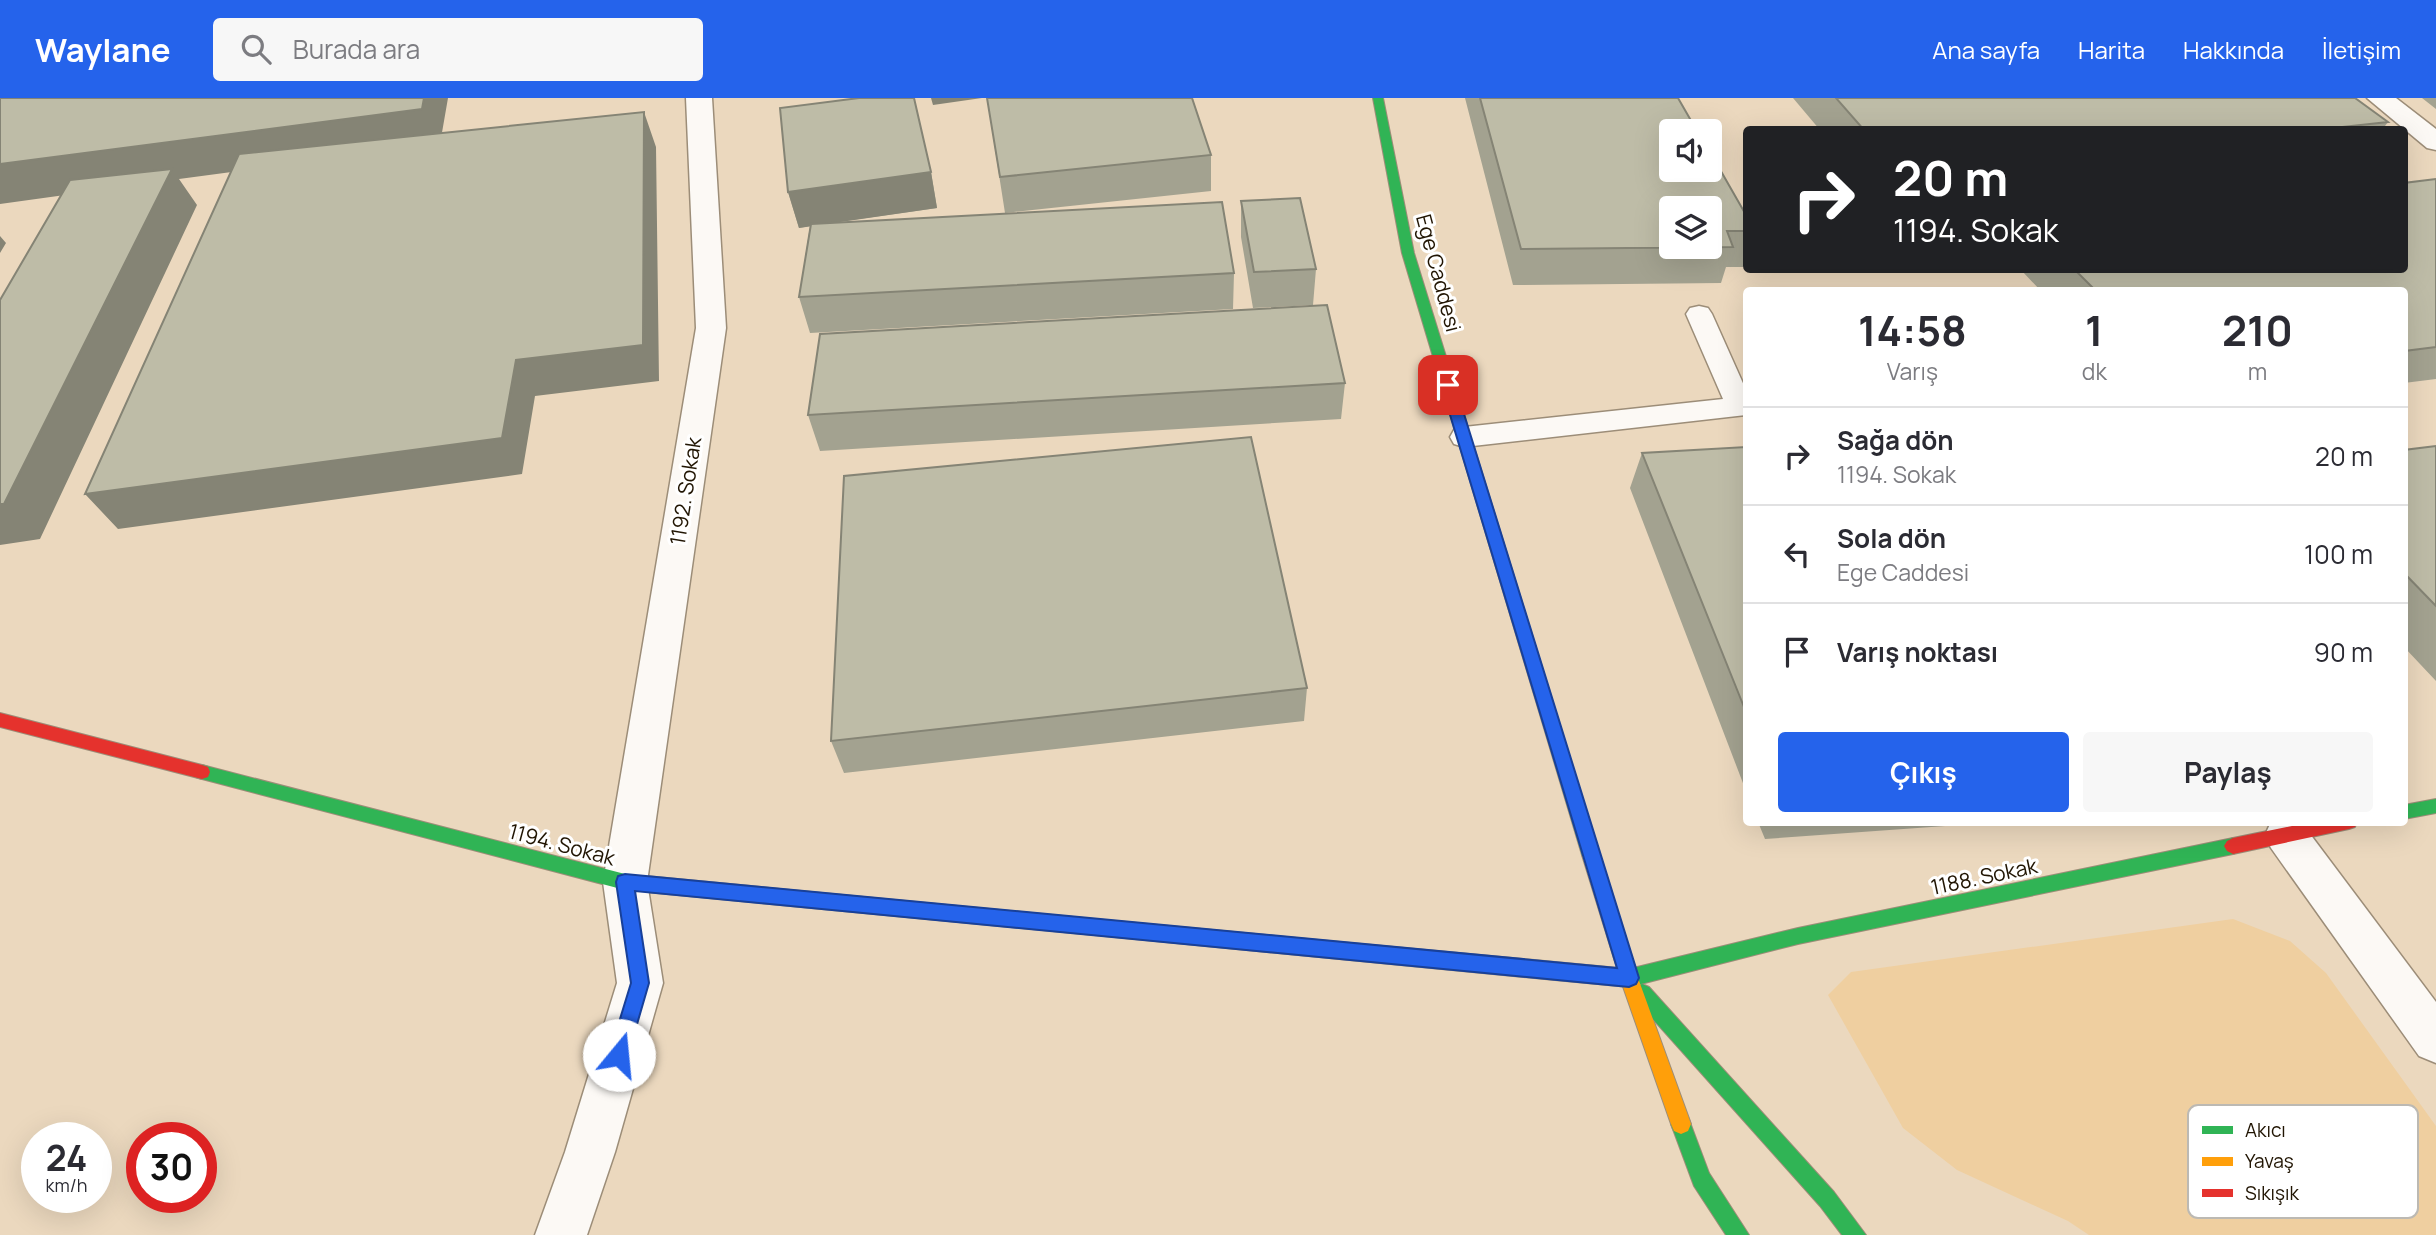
<!DOCTYPE html>
<html lang="tr">
<meta charset="utf-8">
<style>
:root{--surface:#fff;--page:#f7f7f7;--text:#2b2b33;--muted:#7c7c81;--line:#e1e1e2;--accent:#2563eb}
body{margin:0;font-family:Manrope,sans-serif;background:var(--page);color:var(--text);height:100vh;display:flex;flex-direction:column;font-size:26px;white-space:nowrap}
*{box-sizing:border-box;margin:0}
p{font-size:23px;color:var(--muted)}
.icon{flex:none;width:38px;height:38px;fill:none;stroke:currentColor;stroke-width:2;stroke-linecap:round;stroke-linejoin:round}
.map{position:relative;flex:1;overflow:hidden}
.sheet{position:absolute;left:1743px;top:189px;width:665px;height:539px;display:flex;flex-direction:column;background:var(--surface);border-radius:7px;box-shadow:0 7px 28px #0002}
.sheet>*{flex:none}
.guide{position:absolute;left:1743px;top:28px;width:665px;height:147px;border-radius:7px;box-shadow:0 7px 28px #0002;background:#202124;color:#fff;overflow:hidden}
.fabs{position:absolute;left:1659px;top:21px;display:grid;gap:14px}
.fabs a{display:grid;place-items:center;width:63px;height:63px;border-radius:7px;background:var(--surface);box-shadow:0 7px 28px #0002;font-size:35px}
.speed{position:absolute;left:21px;top:1024px;display:flex;gap:14px;font-size:35px;font-weight:700;text-align:center}
.speed>*{display:grid;place-content:center;width:91px;height:91px;border-radius:50%;background:var(--surface);box-shadow:0 7px 28px #0002;line-height:1}
.speed small{font-size:18px;font-weight:400}
.speed .limit{border:10px solid #d22;background:#fff;color:#111}
.pin{position:absolute;display:grid;place-items:center;width:60px;height:60px;color:#fff;margin:-30px;border-radius:14px;box-shadow:0 4px 10px #0006}
.me{position:absolute;width:77px;margin:-38px;rotate:17deg;stroke-linejoin:round;filter:drop-shadow(0 0 5px #0008)}
.turn{display:flex;align-items:center;gap:24px;height:147px;padding:0 35px;font-size:32px}
.turn .icon{width:91px;height:91px;stroke-width:2.5}
.turn b{display:block;font-size:49px;line-height:60px}
.eta{display:flex;justify-content:space-evenly;align-items:center;height:119px;text-align:center}
.eta b{font-size:42px;font-weight:700;line-height:49px}
.button{display:flex;gap:14px;margin-top:auto;padding:14px 35px}
.button a{flex:1;height:80px;border-radius:7px;background:var(--accent);color:#fff;font-size:28px;font-weight:700;line-height:80px;text-align:center}
.button a+a{background:var(--page);color:var(--text)}
ul{padding:0;list-style:none}
li{display:flex;align-items:center;gap:21px;height:98px;padding:0 35px;border-top:2px solid var(--line)}
li div{flex:1}
li b{display:block;font-size:26px}
li em{font-style:normal}
header{display:flex;align-items:center;gap:42px;box-sizing:border-box;height:98px;padding:0 35px;background:var(--accent);color:#fff}
header strong{font-size:33px}
nav{display:flex;gap:38px;margin-inline-start:auto;font-size:24px}
.search{width:490px;height:63px;background:var(--page);display:flex;align-items:center;gap:18px;box-sizing:border-box;padding:0 24px;border-radius:7px;color:var(--muted);font-size:26px}
.map>svg:first-child{display:block}
.green{fill:#efcfa0}
.lines{fill:none;stroke-linecap:round;stroke-linejoin:round}
.lane-casing{stroke:#9c8d78;stroke-width:3}
.street-casing{stroke:#9c8d78;stroke-width:3}
.fast-casing{stroke:#9c8d78;stroke-width:2}
.slow-casing{stroke:#9c8d78;stroke-width:2}
.jam-casing{stroke:#9c8d78;stroke-width:2}
.lane{fill:#fcf9f5;fill-rule:evenodd}
.street{fill:#fcf9f5;fill-rule:evenodd}
.fast{fill:#30b455;fill-rule:evenodd}
.slow{fill:#ff9f0a;fill-rule:evenodd}
.jam{fill:#e5322d;fill-rule:evenodd}
.wall{fill:#a3a290}
.shaded-wall{fill:#858475}
.building{fill:#bebca7;stroke:#858475;stroke-width:2;fill-rule:evenodd}
.route{fill:#2563eb;stroke:#184099;stroke-width:2}
.labels{text-anchor:middle;dominant-baseline:central;stroke-width:6;stroke-linejoin:round;paint-order:stroke}
.street-label{font-size:21px;fill:#211503;stroke:#fff}
.key{fill:#fff;stroke:#bcb9b3;stroke-width:2}
.key-label{font-size:19px;fill:#211503}
</style>
<header>
<strong>Waylane</strong>
<div class="search"><svg class="icon" aria-label="search" viewBox="0 0 24 24"><circle cx="10" cy="10" r="6"/><path d="M15 15l6 6"/></svg>Burada ara</div>
<nav><a>Ana sayfa</a><a>Harita</a><a>Hakkında</a><a>İletişim</a></nav>
</header>
<div class="map">
<svg width="2436" height="1137" viewBox="0 0 2436 1137">
<rect width="100%" height="100%" fill="#ebd8be"/>
<!-- green -->
<path class="green" d="M2233,821L2290,843L2326,875L2436,1028V1137H2089L2068,1123L1957,1072L1903,1030L1828,897L1851,874Z"/>
<g class="lines">
<defs>
<path id="lane" d="M1699,208L1708,210L1712,216L1746,292V317L1464,349L1454,346L1450,339L1454,332L1464,329L1723,301L1686,216L1690,210Z"/>
<path id="street" d="M686,0H712L726,230L647,784L663,885L615,1054L587,1137H535L565,1054L617,885L603,784L696,230Z
M2367,0H2396L2436,31V52L2427,50Z
M2271,724H2301L2436,904V965L2419,958L2271,750L2265,737Z"/>
<path id="fast" d="M1373,0H1383L1414,155L1600,757L1597,762L1591,765L1585,762L1582,757L1402,155Z
M202,667L625,776L1094,821L1100,823L1103,829L1100,835L1094,837L625,792L202,681L196,679L194,674L196,669Z
M2436,701V715L2404,721V707Z
M2233,740L2239,743L2242,748L2239,753L2233,756L1798,846L1629,889L1555,882L1548,879L1546,873L1548,867L1555,864L1629,871L1798,830Z
M1642,886L1649,889L1834,1094L1866,1137H1842L1820,1108L1635,901L1633,895L1635,889Z
M1681,1016L1688,1019L1709,1075L1749,1137H1726L1694,1088L1671,1026L1674,1019Z"/>
<path id="slow" d="M1591,749L1597,752L1600,757L1638,880L1691,1026L1688,1033L1681,1036L1674,1033L1671,1026L1620,880L1582,757L1585,752Z
M1094,821L1555,864L1562,867L1564,873L1562,879L1555,882L1094,837L1088,835L1085,829L1088,823Z"/>
<path id="jam" d="M0,615L202,667L208,669L210,674L208,679L202,681L0,629Z
M2311,724H2357L2355,729L2349,731L2233,756L2227,753L2224,748L2227,743L2233,740Z"/>
</defs>
<!-- lane casing -->
<use href="#lane" class="lane-casing"/>
<!-- street casing -->
<use href="#street" class="street-casing"/>
<!-- fast casing -->
<use href="#fast" class="fast-casing"/>
<!-- slow casing -->
<use href="#slow" class="slow-casing"/>
<!-- jam casing -->
<use href="#jam" class="jam-casing"/>
<!-- lane -->
<use href="#lane" class="lane"/>
<!-- street -->
<use href="#street" class="street"/>
<!-- fast -->
<use href="#fast" class="fast"/>
<!-- slow -->
<use href="#slow" class="slow"/>
<!-- jam -->
<use href="#jam" class="jam"/>
</g>
<!-- wall -->
<path class="wall" d="M987,0L1211,57V93L1005,115Z
M1465,0H1678L1746,117V159L1743,169H1726L1721,185L1513,187Z
M1793,0H2355L2388,24L2382,32H1820Z
M2422,0H2436V11Z
M931,74L937,110L838,124L1234,175L1233,211L810,235L799,199L810,128L799,130L788,94Z
M2436,81V281L2404,285V192H2040L2021,172H2404Z
M1241,103L1316,171L1313,207L1253,210L1241,139Z
M1345,285L1341,321L820,353L808,317Z
M2436,348V583L2404,549V352Z
M1746,349V693L1630,390L1642,355Z
M1307,590L1304,623L844,675L831,643Z
M1758,724H2001L1765,741Z"/>
<!-- shaded-wall -->
<path class="shaded-wall" d="M424,0H448L440,46L179,81L197,107L40,441L0,447V406L166,83L0,106V66Z
M931,0H982L933,7Z
M644,14L656,49L659,283L535,298L522,376L118,431L85,396L516,262Z
M931,74L937,110L799,130L788,94Z
M0,138L6,145L0,155Z"/>
<!-- building -->
<path class="building" d="M0,0H424L422,11L0,66Z
M859,0H914L931,74L788,94L780,10Z
M987,0H1192L1211,57L1000,79Z
M1480,0H1678L1697,33H1671V72H1710V54L1746,117V133H1727L1733,149L1521,151ZM1671,110H1710V149H1671Z
M1836,0H2355L2388,24L2315,32H1864Z
M644,14L643,247L516,262L502,340L85,396L239,56Z
M172,71L4,406H0V202L70,82Z
M2436,81V249L2404,253V192H2095L2075,172H2404V85Z
M1300,100L1316,171L1254,174L1241,103Z
M1222,104L1234,175L799,199L811,126Z
M1327,207L1345,285L808,317L820,236Z
M1251,339L1307,590L831,643L844,378Z
M2436,348V508L2404,475V352Z
M1746,349V614L1642,355Z"/>
<!-- route -->
<path class="route" d="M1448,282L1455,287L1639,880L1636,886L1629,889L635,793L649,885L626,964L619,967L612,964L609,957L631,885L616,784L618,778L625,776L1617,870L1441,287Z"/>
<g class="labels">
<!-- street labels -->
<g class="street-label">
<text transform="translate(1439 175) rotate(75)">Ege Caddesi</text>
<text transform="translate(685 393) rotate(-81)">1192. Sokak</text>
<text transform="translate(562 746) rotate(15)">1194. Sokak</text>
<text transform="translate(1984 778) rotate(-12)">1188. Sokak</text>
</g>
</g>
<!-- legend -->
<rect x="2188" y="1007" width="230" height="113" rx="10" class="key"/>
<rect x="2202" y="1028" width="31" height="8" fill="#30b455"/>
<rect x="2202" y="1059" width="31" height="9" fill="#ff9f0a"/>
<rect x="2202" y="1091" width="31" height="8" fill="#e5322d"/>
<g class="key-label">
<text x="2245" y="1039">Akıcı</text>
<text x="2245" y="1070">Yavaş</text>
<text x="2245" y="1102">Sıkışık</text>
</g>
</svg>
<div class="fabs">
<a><svg class="icon" aria-label="sound" viewBox="0 0 24 24"><path d="M4 9h4l5-4v14l-5-4H4zM17 9q2 3 0 6"/></svg></a>
<a><svg class="icon" aria-label="layers" viewBox="0 0 24 24"><path d="M12 4l9 5-9 5-9-5zM3 14l9 5 9-5"/></svg></a>
</div>
<div class="speed"><div>24<small>km/h</small></div><div class="limit">30</div></div>
<div class="pin" style="left:1448px;top:287px;background:#d93025"><svg class="icon" aria-label="arrive" viewBox="0 0 24 24"><path d="M6 21V4h12l-3 4 3 4H6"/></svg></div>
<svg class="me" style="left:619px;top:957px" viewBox="-20 -20 40 40"><circle r="19" fill="#fff"/><path d="M0-13L10 11 0 6-10 11z" fill="#2563eb"/></svg>
<div class="guide">
<div class="turn"><svg class="icon" aria-label="right" viewBox="0 0 24 24"><path d="M7 20v-9h11M14 6l5 5-5 5"/></svg><div><b>20 m</b>1194. Sokak</div></div>
</div>
<section class="sheet">
<div class="eta">
<div><b>14:58</b><p>Varış</p></div>
<div><b>1</b><p>dk</p></div>
<div><b>210</b><p>m</p></div>
</div>
<ul>
<li><svg class="icon" aria-label="right" viewBox="0 0 24 24"><path d="M7 20v-9h11M14 6l5 5-5 5"/></svg><div><b>Sağa dön</b><p>1194. Sokak</p></div><em>20 m</em></li>
<li><svg class="icon" aria-label="left" viewBox="0 0 24 24"><path d="M17 20v-9H6M10 6l-5 5 5 5"/></svg><div><b>Sola dön</b><p>Ege Caddesi</p></div><em>100 m</em></li>
<li><svg class="icon" aria-label="arrive" viewBox="0 0 24 24"><path d="M6 21V4h12l-3 4 3 4H6"/></svg><div><b>Varış noktası</b></div><em>90 m</em></li>
</ul>
<div class="button"><a>Çıkış</a><a>Paylaş</a></div>
</section>
</div>
